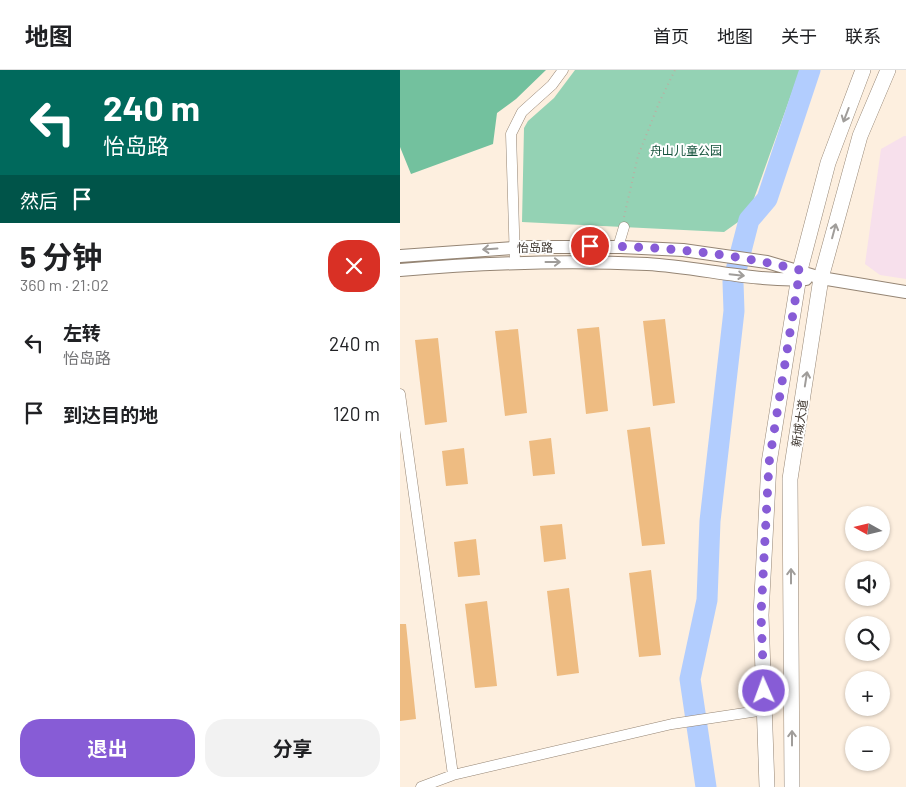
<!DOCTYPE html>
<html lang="zh">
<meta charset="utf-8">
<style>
:root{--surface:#fff;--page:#f2f2f2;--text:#202124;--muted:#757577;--line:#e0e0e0;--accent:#875cd6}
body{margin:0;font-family:Barlow,"Noto Sans SC",sans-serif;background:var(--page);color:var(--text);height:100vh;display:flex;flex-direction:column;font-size:19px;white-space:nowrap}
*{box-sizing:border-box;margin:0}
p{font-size:16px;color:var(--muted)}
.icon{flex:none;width:28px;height:28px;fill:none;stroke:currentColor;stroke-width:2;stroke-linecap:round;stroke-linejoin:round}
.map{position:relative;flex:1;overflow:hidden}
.sheet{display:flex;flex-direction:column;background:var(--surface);width:400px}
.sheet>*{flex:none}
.top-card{background:#00695c;color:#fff;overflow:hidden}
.needle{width:32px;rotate:278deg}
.controls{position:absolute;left:445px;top:436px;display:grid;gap:10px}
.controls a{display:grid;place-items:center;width:45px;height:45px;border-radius:50%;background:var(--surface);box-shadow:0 1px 4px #0004;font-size:25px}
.pin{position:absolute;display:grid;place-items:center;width:42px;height:42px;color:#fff;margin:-21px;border:2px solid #fff;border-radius:50%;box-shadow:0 1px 5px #0007}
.me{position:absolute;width:55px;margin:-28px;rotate:358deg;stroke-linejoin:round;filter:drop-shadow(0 0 4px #0008)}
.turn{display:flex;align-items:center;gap:18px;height:105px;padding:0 20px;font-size:22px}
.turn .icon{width:65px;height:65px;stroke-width:2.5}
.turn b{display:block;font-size:35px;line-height:42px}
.then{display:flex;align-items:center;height:48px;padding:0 20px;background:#0003;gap:10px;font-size:19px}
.round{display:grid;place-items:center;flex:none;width:52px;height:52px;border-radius:20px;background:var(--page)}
.overview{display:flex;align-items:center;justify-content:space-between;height:85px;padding:0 20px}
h1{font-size:30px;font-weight:700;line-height:38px}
.button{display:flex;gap:10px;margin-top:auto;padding:10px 20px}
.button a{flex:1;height:58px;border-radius:20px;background:var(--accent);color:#fff;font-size:20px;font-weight:700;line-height:58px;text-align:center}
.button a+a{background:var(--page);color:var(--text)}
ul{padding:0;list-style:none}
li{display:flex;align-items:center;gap:15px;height:70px;padding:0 20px}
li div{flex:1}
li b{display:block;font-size:19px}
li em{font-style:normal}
header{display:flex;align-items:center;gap:30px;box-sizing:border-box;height:70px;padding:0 25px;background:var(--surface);border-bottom:1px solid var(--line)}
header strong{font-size:24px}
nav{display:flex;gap:28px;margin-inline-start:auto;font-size:18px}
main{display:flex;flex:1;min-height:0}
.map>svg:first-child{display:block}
.commercial{fill:#f7e0ec}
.green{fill:#94d2b4}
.forest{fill:#73c19e}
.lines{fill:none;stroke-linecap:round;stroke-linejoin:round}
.river{stroke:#b2cdfe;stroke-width:21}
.building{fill:#eebc82}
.minor-casing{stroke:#958574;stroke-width:11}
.tertiary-casing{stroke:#958574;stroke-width:14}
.secondary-casing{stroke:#958574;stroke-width:16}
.path{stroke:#baaea2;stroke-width:2;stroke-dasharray:1 4;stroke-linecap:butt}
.minor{stroke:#fff;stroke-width:10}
.tertiary{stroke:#fff;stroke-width:12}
.secondary{stroke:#fff;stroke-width:15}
.oneway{stroke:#a09d9a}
.route{stroke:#875cd6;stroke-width:9;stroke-dasharray:0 16.2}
.labels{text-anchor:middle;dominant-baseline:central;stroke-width:4;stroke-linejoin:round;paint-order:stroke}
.park-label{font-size:12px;fill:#13513a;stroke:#fefefe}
.street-label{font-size:12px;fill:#423b34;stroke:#fefefe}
</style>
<header>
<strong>地图</strong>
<nav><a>首页</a><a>地图</a><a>关于</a><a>联系</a></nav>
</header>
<main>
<section class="sheet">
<div class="top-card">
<div class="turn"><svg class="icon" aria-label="left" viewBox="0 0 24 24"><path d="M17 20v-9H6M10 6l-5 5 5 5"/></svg><div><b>240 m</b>怡岛路</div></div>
<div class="then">然后<svg class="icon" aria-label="arrive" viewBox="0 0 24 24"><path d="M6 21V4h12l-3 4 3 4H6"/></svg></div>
</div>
<div class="overview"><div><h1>5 分钟</h1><p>360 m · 21:02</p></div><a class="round" style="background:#d93025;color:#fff"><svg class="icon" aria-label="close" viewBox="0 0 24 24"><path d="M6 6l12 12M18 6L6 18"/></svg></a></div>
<ul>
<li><svg class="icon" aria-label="left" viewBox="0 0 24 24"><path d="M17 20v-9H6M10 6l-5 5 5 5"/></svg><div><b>左转</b><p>怡岛路</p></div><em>240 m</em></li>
<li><svg class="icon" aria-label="arrive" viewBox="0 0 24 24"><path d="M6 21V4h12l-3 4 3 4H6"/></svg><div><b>到达目的地</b></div><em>120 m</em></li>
</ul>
<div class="button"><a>退出</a><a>分享</a></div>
</section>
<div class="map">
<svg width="506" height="717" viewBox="0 0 506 717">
<rect width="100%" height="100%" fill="#fdefdf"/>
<!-- commercial -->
<path class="commercial" d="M504,66H506V209L480,205L465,194L481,79Z"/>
<!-- green -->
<path class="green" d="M175,0H400L348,145L324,162L122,152L124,58L128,51L154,28Z"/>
<!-- forest -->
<path class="forest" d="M0,0H146L116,29L97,43L93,74L11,104L0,77Z"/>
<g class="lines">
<!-- river -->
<path class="river" d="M306,717L290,609L307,530L310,451L334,241L333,212L349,150L367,129L410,0"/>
</g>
<!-- building -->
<path class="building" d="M265,249L275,333L253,336L243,251Z
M199,257L208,341L186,344L177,259Z
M118,259L127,343L105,346L95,261Z
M38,268L47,352L25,355L15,270Z
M250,357L265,474L242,476L227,360Z
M151,368L155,404L133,406L129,371Z
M64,378L68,414L46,416L42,381Z
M162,454L166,489L144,492L140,456Z
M76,469L80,505L58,507L54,472Z
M251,500L261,585L239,587L229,503Z
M169,518L179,603L157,606L147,521Z
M87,531L97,616L75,618L65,534Z
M0,554H6L16,649L0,651Z"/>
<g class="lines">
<defs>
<path id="minor" d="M218,177L224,157
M115,192L111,64L122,42L152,15L163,0
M0,324L53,705
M21,717L53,705L272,654L365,640"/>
<path id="tertiary" d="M0,186L127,177H221L283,180L367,192L421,208L506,222
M0,200C83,193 164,190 247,194C300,197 353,212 406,209"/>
<path id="secondary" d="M367,717L361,545L369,393L400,200L428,93L463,0
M392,717L390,409L421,208L460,66L488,0"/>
</defs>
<!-- minor casing -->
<use href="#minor" class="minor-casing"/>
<!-- tertiary casing -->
<use href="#tertiary" class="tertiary-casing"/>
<!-- secondary casing -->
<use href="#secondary" class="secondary-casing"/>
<!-- path -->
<path class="path" d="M224,147L238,86L259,33L275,0"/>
<!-- minor -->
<use href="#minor" class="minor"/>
<!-- tertiary -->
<use href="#tertiary" class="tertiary"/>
<!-- secondary -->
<use href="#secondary" class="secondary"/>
</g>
<!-- one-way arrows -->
<defs><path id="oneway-shaft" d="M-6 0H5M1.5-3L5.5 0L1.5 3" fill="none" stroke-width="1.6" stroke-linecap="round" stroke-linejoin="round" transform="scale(1.25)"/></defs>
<g class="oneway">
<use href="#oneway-shaft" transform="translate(446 45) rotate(111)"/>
<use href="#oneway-shaft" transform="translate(434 161) rotate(-75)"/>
<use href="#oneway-shaft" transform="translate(90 179) rotate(176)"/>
<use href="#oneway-shaft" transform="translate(153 192)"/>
<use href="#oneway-shaft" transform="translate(337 205) rotate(6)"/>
<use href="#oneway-shaft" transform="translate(406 309) rotate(-81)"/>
<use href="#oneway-shaft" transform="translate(391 506) rotate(-90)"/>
<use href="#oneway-shaft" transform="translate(392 668) rotate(-90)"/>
</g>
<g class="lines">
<!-- route -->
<path class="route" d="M190,176C261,176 331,183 400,200L369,393L361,545L364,621"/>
</g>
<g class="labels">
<!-- park labels -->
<g class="park-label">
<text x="286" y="80">舟山儿童公园</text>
</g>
<!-- street labels -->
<g class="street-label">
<text transform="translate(135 177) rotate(-1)">怡岛路</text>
<text transform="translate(399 353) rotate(-81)">新城大道</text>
</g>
</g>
</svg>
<div class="controls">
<a><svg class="needle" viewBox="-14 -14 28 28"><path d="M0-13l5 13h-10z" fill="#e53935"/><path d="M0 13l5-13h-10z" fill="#757577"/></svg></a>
<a><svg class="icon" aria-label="sound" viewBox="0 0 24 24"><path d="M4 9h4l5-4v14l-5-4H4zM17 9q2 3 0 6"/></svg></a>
<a><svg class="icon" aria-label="search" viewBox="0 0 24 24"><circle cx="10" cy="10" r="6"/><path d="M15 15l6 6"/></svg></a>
<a>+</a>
<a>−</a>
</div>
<div class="pin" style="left:190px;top:176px;background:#d93025"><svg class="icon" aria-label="arrive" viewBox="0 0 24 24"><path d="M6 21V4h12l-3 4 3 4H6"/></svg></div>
<svg class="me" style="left:364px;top:621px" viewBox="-20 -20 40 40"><circle r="17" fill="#875cd6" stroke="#fff" stroke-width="3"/><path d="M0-11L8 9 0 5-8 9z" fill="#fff"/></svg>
</div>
</main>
